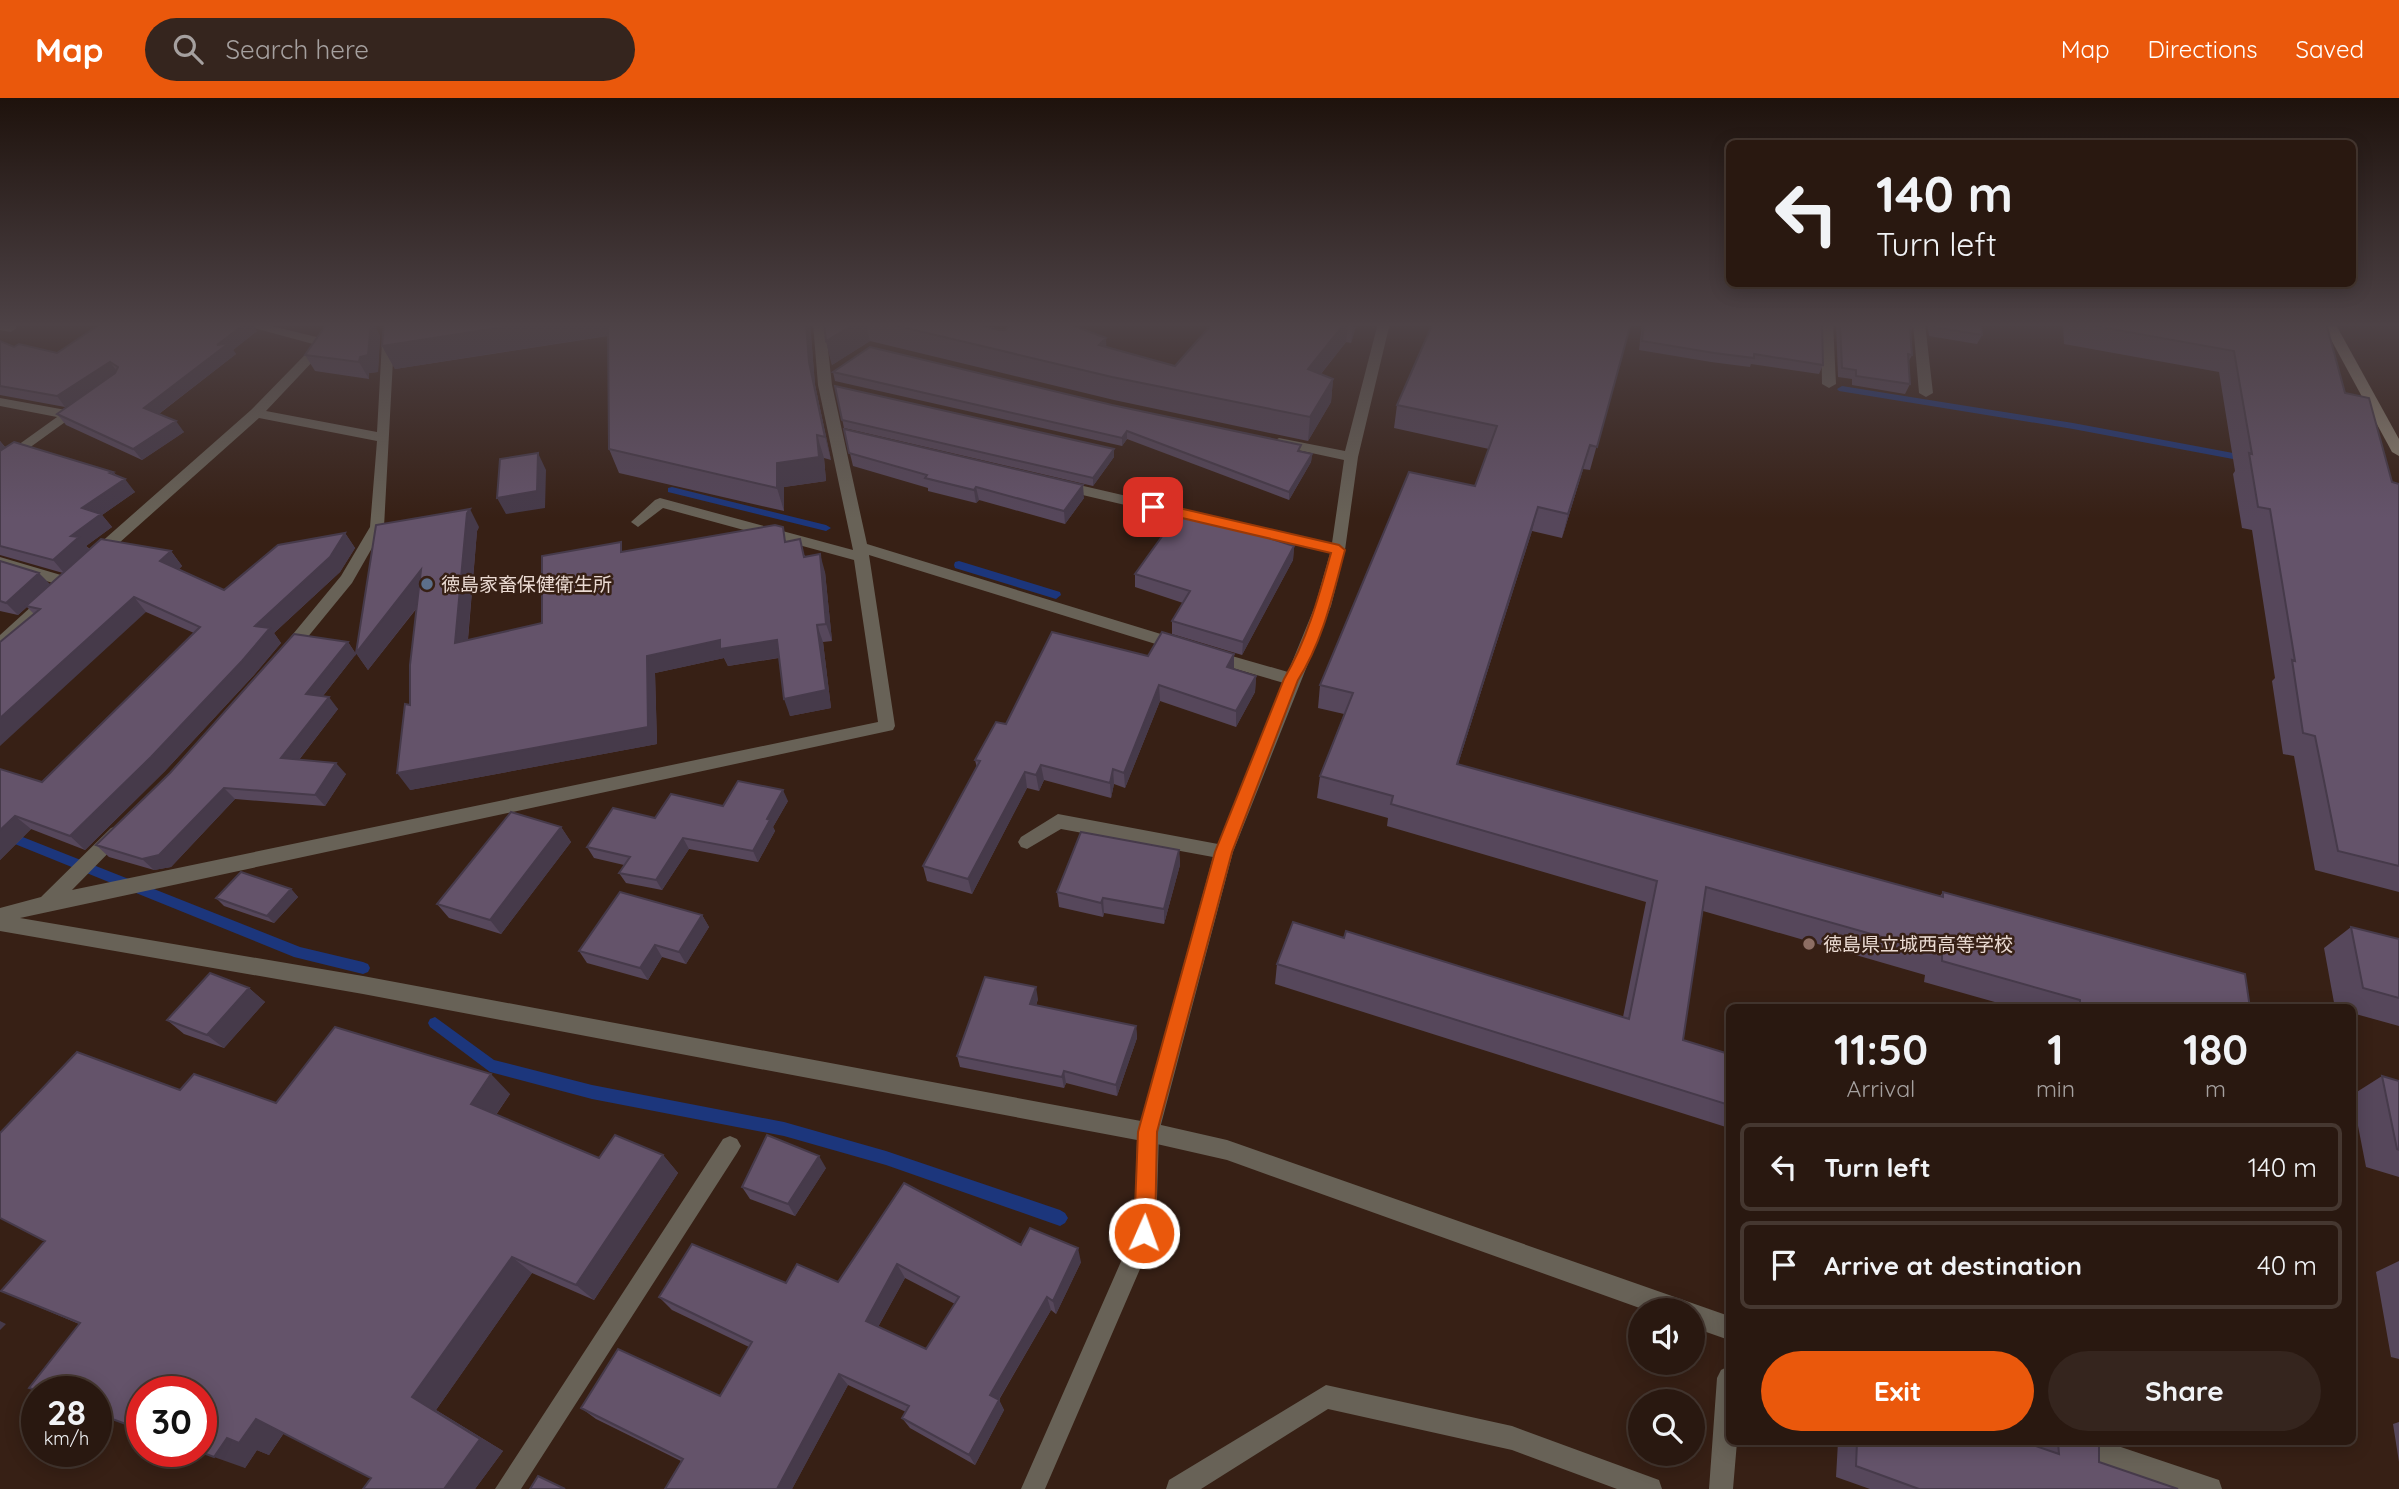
<!DOCTYPE html>
<meta charset="utf-8">
<style>
:root{--surface:#291810;--page:#35251e;--text:#f1f3f6;--muted:#a5a09f;--line:#453730;--accent:#ea580c}
body{margin:0;font-family:Quicksand,"Noto Sans JP",sans-serif;background:var(--page);color:var(--text);height:100vh;display:flex;flex-direction:column;font-size:26px;white-space:nowrap}
*{box-sizing:border-box;margin:0}
p{font-size:23px;color:var(--muted)}
.icon{flex:none;width:38px;height:38px;fill:none;stroke:currentColor;stroke-width:2;stroke-linecap:round;stroke-linejoin:round}
.map{position:relative;flex:1;overflow:hidden}
.sheet{position:absolute;left:1726px;top:906px;width:630px;height:441px;display:flex;flex-direction:column;background:var(--surface);border-radius:10px;box-shadow:0 4px 18px #0003,0 0 0 2px var(--line)}
.sheet>*{flex:none}
.guide{position:absolute;left:1726px;top:42px;width:630px;height:147px;border-radius:10px;box-shadow:0 4px 18px #0003,0 0 0 2px var(--line);background:#291810;color:var(--text);overflow:hidden}
.tools{position:absolute;left:1628px;top:1200px;display:grid;gap:14px}
.tools a{display:grid;place-items:center;width:77px;height:77px;border-radius:50%;background:var(--surface);box-shadow:0 4px 18px #0003,0 0 0 2px var(--line);font-size:35px}
.speed{position:absolute;left:21px;top:1278px;display:flex;gap:14px;font-size:35px;font-weight:700;text-align:center}
.speed>*{display:grid;place-content:center;width:91px;height:91px;border-radius:50%;background:var(--surface);box-shadow:0 4px 18px #0003,0 0 0 2px var(--line);line-height:1}
.speed small{font-size:18px;font-weight:400}
.speed .limit{border:10px solid #d22;background:#fff;color:#111}
.pin{position:absolute;display:grid;place-items:center;width:60px;height:60px;color:#fff;margin:-30px;border-radius:14px;box-shadow:0 4px 10px #0006}
.me{position:absolute;width:77px;margin:-38px;rotate:2deg;stroke-linejoin:round;filter:drop-shadow(0 0 5px #0008)}
.turn{display:flex;align-items:center;gap:24px;height:147px;padding:0 35px;font-size:32px}
.turn .icon{width:91px;height:91px;stroke-width:2.5}
.turn b{display:block;font-size:49px;line-height:60px}
.eta{display:flex;justify-content:space-evenly;align-items:center;height:119px;text-align:center}
.eta b{font-size:42px;font-weight:700;line-height:49px}
.button{display:flex;gap:14px;margin-top:auto;padding:14px 35px}
.button a{flex:1;height:80px;border-radius:42px;background:var(--accent);color:#fff;font-size:28px;font-weight:700;line-height:80px;text-align:center}
.button a+a{background:var(--page);color:var(--text)}
ul{padding:0;list-style:none}
li{display:flex;align-items:center;gap:21px;height:88px;margin:0 14px 10px;padding:0 21px;border:4px solid var(--line);border-radius:10px}
li div{flex:1}
li b{display:block;font-size:26px}
li em{font-style:normal}
header{display:flex;align-items:center;gap:42px;box-sizing:border-box;height:98px;padding:0 35px;background:var(--accent);color:#fff}
header strong{font-size:33px}
nav{display:flex;gap:38px;margin-inline-start:auto;font-size:24px}
.search{width:490px;height:63px;background:var(--page);display:flex;align-items:center;gap:18px;box-sizing:border-box;padding:0 24px;border-radius:38px;color:var(--muted);font-size:26px}
.map>svg:first-child{display:block}
.lines{fill:none;stroke-linecap:round;stroke-linejoin:round}
.stream{fill:#1c367c;fill-rule:evenodd}
.service{fill:#686257;fill-rule:evenodd}
.minor{fill:#686257;fill-rule:evenodd}
.secondary{fill:#8e8472;fill-rule:evenodd}
.wall{fill:#56475b;fill-rule:evenodd}
.shaded-wall{fill:#463a4a}
.building{fill:#64536a;stroke:#463a4a;stroke-width:2;fill-rule:evenodd}
.route{fill:#ea580c;stroke:#983908;stroke-width:2}
.service-dot{fill:#5c6f8a;stroke:#372015;stroke-width:2.5}
.education-dot{fill:#8d6e63;stroke:#372015;stroke-width:2.5}
.labels{text-anchor:middle;dominant-baseline:central;stroke-width:5;stroke-linejoin:round;paint-order:stroke}
.poi-label{font-size:19px;fill:#eadad2;stroke:#372015;text-anchor:start}
</style>
<header>
<strong>Map</strong>
<div class="search"><svg class="icon" aria-label="search" viewBox="0 0 24 24"><circle cx="10" cy="10" r="6"/><path d="M15 15l6 6"/></svg>Search here</div>
<nav><a>Map</a><a>Directions</a><a>Saved</a></nav>
</header>
<div class="map">
<svg width="2399" height="1391" viewBox="0 0 2399 1391">
<rect width="100%" height="100%" fill="#372015"/>
<g class="lines">
<!-- stream -->
<path class="stream" d="M1842,288L2073,325L2249,358L2254,361L2249,364L2073,331L1839,293L1837,291Z
M672,389L826,427L831,430L826,433L668,394V390Z
M959,463L1060,494L1061,497L1056,501L955,470L954,467L955,464Z
M0,730L300,849L363,864L368,866L370,870L368,874L363,876L294,859L0,740Z
M435,919L494,962L592,987L784,1024L886,1053L1060,1112L1065,1115L1068,1120L1065,1125L1060,1128L886,1067L784,1038L592,1001L490,974L430,929L428,925L430,921Z"/>
<!-- service -->
<path class="service" d="M236,225H259L329,242L330,245L324,249Z
M1062,383L1338,447L1345,452L1338,457L1057,391V385Z
M1148,1024L1227,1042L1729,1218V1242L1692,1229V1213H1648L1227,1062L1148,1044L1141,1041L1137,1034L1141,1027Z
M1729,1268V1344H1737L1733,1391H1709L1717,1280L1721,1272Z
M1326,1287L1512,1328L1659,1382L1662,1391H1617L1512,1352L1328,1311L1201,1391H1166L1169,1382Z
M2058,1344H2106L2210,1379L2219,1382L2222,1391H2173L2070,1356L2061,1353Z"/>
<!-- minor -->
<path class="minor" d="M0,225L15,227L17,230L11,234L0,232Z
M336,225H349L266,313L377,334L383,225H395L384,429L352,485L293,557L287,559L279,553L341,478L370,429L377,343L259,320L100,462H90L87,458L90,454L251,312Z
M813,225H825L832,287L867,446L1187,544L1189,548L1187,552H1175L869,457L895,628L893,632L20,820L363,878L1141,1023L1213,759L1061,731L1027,751L1021,749L1018,744L1021,739L1058,716L1218,746L1284,585L1205,562L1203,558L1211,552L1288,574L1315,508L1331,452L1344,362L1279,348L1272,344L1279,340L1345,353L1378,225H1390L1358,359L1345,452L1331,508L1233,754L1159,1034L1156,1134L1045,1391H1021L1134,1134L1137,1042L363,896L0,833V810L41,799L111,730L117,728L123,730L126,735L123,740L72,792L878,624L854,462L663,410L638,429L631,424L655,402L660,400L853,452L818,287Z
M1821,225H1833L1836,286L1829,290L1822,286Z
M1913,225H1925L1933,295L1926,299L1919,295Z
M0,300L66,312L79,305L86,309L0,371V360L57,319L0,308Z
M0,459L71,480L74,484L66,489L0,469Z
M49,496L54,497L57,501L54,505L6,550L0,552V537L44,497Z
M730,1038L737,1041L741,1048L737,1055L521,1391H495L723,1041Z"/>
<!-- secondary -->
<path class="secondary" d="M2322,225H2335L2399,341V358L2392,354Z"/>
</g>
<!-- wall -->
<path class="wall" d="M342,225H373L380,238L378,274L369,275V281L315,273L305,257Z
M384,225H810L815,287L831,362L824,360L826,383L784,389V413L619,375L609,351L608,238L395,271L382,248Z
M824,225H973L998,232L1106,240V249L1175,268L1213,225H1357L1351,245L1346,244L1321,276L1333,281L1331,304L1308,343L1114,302L870,243L832,267L826,243Z
M1631,225L1590,372L1583,371L1562,440L1532,433L1458,666L1940,798L1943,794L2250,910H2016L1924,884L1925,877L1703,813L1683,942L1729,956V1030L1275,886L1277,866L1344,840L1623,919L1646,804L1387,728L1388,720L1317,700L1320,678L1344,616L1318,610L1320,587L1475,388L1489,351L1394,330L1397,307Z
M1642,225H1822L1823,267L1819,276L1751,266L1750,269L1711,264L1639,252Z
M1836,225H1915L1911,234L1912,257L1908,265L1910,286L1905,296L1852,287V281L1838,279Z
M1927,225H1981L1982,237L1977,246L1929,238Z
M2063,225H2326L2345,295L2392,384L2399,386V794L2315,772L2294,658L2283,656L2272,583L2275,580L2252,432L2242,430L2233,376L2235,373L2219,274L2064,246Z
M257,233L233,252L236,256L159,316L184,334L142,362L66,327L57,316L85,297L65,309L0,297V243L14,249L57,255Z
M833,274L1301,353L1312,356L1311,364L1289,402L1127,341L1122,348L835,283Z
M835,288L1114,351V359L1093,388L844,330Z
M844,331L1084,400L1065,426L979,402L976,405L928,393V390L853,368Z
M0,343L6,350L113,374L135,394L102,417L112,429L86,448L90,451L171,453L182,468L179,471L224,492L345,435L355,450L340,474L274,535L281,545L254,577L165,673L85,752L31,731L0,762V671L42,684L194,535L146,514L34,516L27,509L18,517L0,513V463L50,487L63,475L0,457Z
M479,429L477,433L468,542L542,525L625,454L787,443L825,474L832,543L823,544L831,610L790,618L779,560L728,568L724,560L655,575L657,646L410,692V607L417,510L368,572L356,555Z
M1294,448L1293,462L1242,557L1172,536V523L1183,505L1135,489V476Z
M348,544L356,556L323,598L338,611L299,662L346,676L325,708L235,701L171,769L154,772L109,759L96,747Z
M1234,556V571L1256,578L1255,594L1236,629L1160,603L1125,690L1114,686L1111,700L1044,682L1039,693L1027,690L972,796L927,783L923,768L977,670L975,662L1006,626Z
M788,703L773,729L775,733L758,764L689,751L662,792L626,785L619,775L624,767L594,760L587,749L655,720L723,708Z
M561,729L571,744L501,836L449,820L437,806Z
M1179,752L1180,767L1164,826L1104,815L1103,819L1059,809L1057,794Z
M291,791L298,799L274,825L224,808L216,800Z
M702,817L709,829L686,866L662,859L648,882L587,865L579,853Z
M2351,829L2399,841V928L2352,915V910H2335L2324,850Z
M249,890L265,904L224,950L184,936L167,922Z
M1038,901L1036,908L1136,928L1137,940L1117,998L1066,985L1064,990L960,969L957,958Z
M2382,978L2399,983V1079L2366,1069L2352,997Z
M180,992L276,1005L510,996L496,1017L599,1060L663,1057L678,1075L594,1202L532,1175L436,1312L503,1353L475,1391H363L371,1380L284,1335L269,1357L257,1352L245,1370L79,1226L1,1193L45,1143Z
M826,1070L795,1118L750,1101L742,1089Z
M904,1085L1021,1147L1081,1164L1056,1216L1051,1212L999,1302L1004,1312L975,1367L910,1330L902,1320L906,1314L848,1287L792,1391H665L681,1363L596,1321L581,1310L720,1298L749,1249L672,1212L659,1199L786,1185L838,1184ZM905,1180L955,1206L926,1251L878,1229Z
M2399,1163V1261L2391,1259L2376,1174Z
M2399,1324V1364L2393,1326Z
M1838,1344H2024L2033,1347V1344H2058L2099,1364L2178,1391H1870L1836,1379Z"/>
<!-- shaded-wall -->
<path class="shaded-wall" d="M246,225H252L257,233L233,252L236,256L152,321L144,310L217,247Z
M371,225H373L380,238L378,274L369,275V281L359,264Z
M529,225H612L617,236L395,271L382,248Z
M806,225H810L815,287L831,362L825,339L809,264Z
M856,225H866L870,243L832,267L826,243Z
M1345,225H1348L1346,244L1306,294L1308,271Z
M1353,225H1357L1351,245Z
M1106,240L1107,263L1099,247Z
M110,264L118,275L65,309L57,298Z
M1333,281L1331,304L1308,343L1310,319Z
M176,323L184,334L142,362L133,351Z
M1127,333V341L1122,348V340Z
M817,337L824,360L826,383L784,389V413L777,390V365Z
M0,343L7,352L0,358Z
M1590,347L1583,371L1562,440L1568,416Z
M1114,351V359L1093,388V380Z
M538,355L546,372L545,410L506,416L497,400Z
M1312,356L1311,364L1289,402V394Z
M113,374L121,384L125,381L135,394L102,417L112,429L86,448L90,452L64,475L53,462L71,438L82,410Z
M1083,387L1084,400L1065,426L1064,413Z
M976,389L979,402L976,405L974,392Z
M1538,409L1532,433L1451,688L1457,666Z
M470,411L479,429L477,433L466,562L455,545L467,415Z
M345,435L355,450L340,474L274,535L281,545L254,577L165,673L85,752L70,738L255,528Z
M1294,448L1293,462L1242,557L1243,544Z
M171,453L182,468L172,478L160,463Z
M820,456L825,474L832,543L826,526Z
M421,472L432,490L368,572L356,555Z
M39,475L51,487L18,517L6,505Z
M134,499L146,514L0,648V620Z
M817,527L823,544L831,610L790,618L784,601Z
M720,542H777L783,559L728,568L724,560L655,575L657,646L410,692L397,675L647,558Z
M348,544L356,556L315,608L306,596Z
M1234,556V572L1227,569Z
M1256,578L1255,594L1236,629V613Z
M1159,587L1160,603L1125,690L1124,675Z
M329,599L338,611L291,672L281,660Z
M336,665L346,676L325,708L315,697Z
M1041,667L1044,682L1039,693L1036,677Z
M1113,671L1114,686L1111,700L1110,685Z
M1025,674L1027,690L972,796L968,781Z
M224,690L235,701L171,769L154,772L142,761Z
M783,692L788,703L773,729L775,733L758,764L753,753L767,721Z
M15,718L31,731L0,762V732Z
M561,729L571,744L501,836L490,822Z
M683,740L689,751L662,792L656,782Z
M1179,752L1180,767L1164,826V811Z
M291,791L298,799L274,825L267,818Z
M1103,800L1104,815L1103,819L1101,805Z
M702,817L709,829L686,866L679,854Z
M655,847L662,859L648,882L640,870Z
M1036,889L1038,901L1032,918L1030,906Z
M249,890L265,904L224,950L207,937Z
M1136,928L1137,940L1117,998L1116,987Z
M1064,973L1066,985L1064,990L1062,979Z
M491,976L510,996L490,1025L471,1006Z
M663,1057L678,1075L594,1202L576,1187Z
M819,1058L826,1070L795,1118L788,1106Z
M1078,1150L1081,1164L1056,1216L1053,1203Z
M512,1159L532,1175L436,1312L503,1353L475,1391H444L412,1299Z
M897,1166L905,1180L874,1236L866,1223Z
M1047,1199L1051,1212L995,1308L990,1297Z
M0,1223L6,1226L0,1232Z
M839,1276L848,1287L792,1391H777Z
M999,1302L1004,1312L975,1367L969,1357Z
M256,1321L285,1333L269,1357L239,1345Z
M227,1340L257,1352L245,1370L214,1359Z"/>
<!-- building -->
<path class="building" d="M102,225H246L217,247L229,245L144,310L176,323L133,351L57,316L115,275L118,269L110,264L57,298L0,288V243L14,249L19,246L57,255Z
M342,225H371L368,257L360,259L359,264L305,257L326,227Z
M384,225H529L382,248Z
M608,225H806L809,264L825,339L817,337L819,359L777,365V390L609,351Z
M824,225H856L826,243Z
M885,225H973L998,232H1005L1013,225H1066L1106,240L1099,247L1175,268L1213,225H1345L1308,271L1333,281L1310,319L1112,279Z
M1433,225H1631L1597,349L1590,347L1568,416L1538,409L1457,666L1943,799V794L2245,876L2250,910H2080V902L1942,863V856L1706,789L1683,942L1729,956V1007L1277,866L1293,824L1344,840L1346,833L1629,921L1657,783L1391,706L1393,698L1320,678L1353,595L1320,587L1409,374L1475,388L1497,328L1397,307Z
M1644,225H1822L1823,267L1754,256V260L1714,255L1642,243Z
M1840,225H1911L1910,232L1912,257L1908,256L1910,286L1856,278V272L1842,270Z
M1933,225H1981L1982,237L1934,229Z
M2078,225H2326L2345,295L2369,300L2392,384L2399,386V768L2338,753L2315,638L2303,635L2292,562L2295,563L2270,411L2258,409L2249,355L2252,356L2234,253Z
M870,249L1112,307L1301,347L1298,353L1312,356L1289,394L1127,333L1122,340L833,274Z
M835,288L1114,351L1093,380L842,322Z
M844,331L1083,387L1064,413L976,389L974,392L925,380L927,377L849,355Z
M14,344L113,374L110,375L125,381L82,410L101,416L71,438L79,439L53,462L0,448V353Z
M538,355L537,393L497,400L500,361Z
M470,411L467,415L455,545L542,525V458L621,444V454L775,427L783,429L785,444L800,441L804,459L820,456L826,526L817,527L826,592L784,601L777,542L720,551V542L647,558L648,629L397,675L405,606L410,607V567L421,472L356,555L376,427Z
M1181,412L1294,448L1243,544L1172,523L1190,493L1135,476Z
M345,435L330,459L255,528L270,530L242,563L151,659L70,738L15,718L0,732V671L42,684L200,529L134,499L0,620V544L40,511L26,508L101,441L171,453L160,463L224,492L278,447Z
M0,463L39,475L6,505L0,503Z
M1052,534L1148,558L1162,534L1234,556L1227,569L1256,578L1236,613L1159,587L1124,675L1113,671L1110,685L1041,667L1036,677L1025,674L968,781L923,768L980,663L975,662L996,624L1006,626Z
M294,536L348,544L306,596L329,599L281,660L336,665L315,697L224,690L159,757L142,761L96,747L170,675Z
M738,683L783,692L767,721L770,722L753,753L683,740L656,782L619,775L630,759L587,749L613,710L655,720L671,696L723,708Z
M511,714L561,729L490,822L437,806Z
M1081,734L1179,752L1164,811L1103,800L1101,805L1057,794Z
M241,774L291,791L267,818L216,800Z
M620,794L702,817L679,854L655,847L640,870L579,853Z
M2351,829L2399,841V900L2363,890Z
M210,875L249,890L207,937L167,922Z
M985,879L1036,889L1030,906L1136,928L1116,987L1064,973L1062,979L957,958Z
M335,929L491,976L471,1006L599,1060L615,1037L663,1057L576,1187L512,1159L412,1299L480,1341L444,1391H363L371,1380L256,1321L239,1345L227,1340L214,1359L198,1353H201V1293H142V1332L96,1315V1293H39L29,1290L80,1225L1,1193L45,1143L0,1120V1035L77,954L180,992L194,976L276,1005Z
M2382,978L2399,983V1052L2397,1051Z
M767,1037L819,1058L788,1106L742,1089Z
M904,1085L1021,1147L1030,1130L1078,1150L1053,1203L1047,1199L990,1297L999,1302L969,1357L902,1320L909,1308L839,1276L777,1391H665L683,1361L581,1310L618,1251L720,1298L752,1244L659,1199L692,1146L786,1185L797,1166L838,1184ZM897,1166L959,1199L926,1251L866,1223Z
M1857,1344H2024L2059,1356L2058,1344H2086L2099,1348V1364L2178,1391H1919L1856,1368Z
M538,1378L565,1391H530Z"/>
<!-- sky -->
<linearGradient id="sky" x2="0" y2="1"><stop stop-color="#1e120c"/><stop offset="0.54" stop-color="#4d4246"/><stop offset="1" stop-color="#4d4246" stop-opacity="0"/></linearGradient>
<rect width="2399" height="420" fill="url(#sky)"/>
<!-- route -->
<path class="route" d="M1153,404L1339,447L1345,452C1333,496 1323,543 1298,582L1232,754L1157,1034L1155,1135L1152,1142L1144,1144L1137,1142L1134,1135L1138,1034L1215,754L1284,581C1307,542 1319,498 1331,455L1148,412L1146,409Z"/>
<!-- markers -->
<circle class="service-dot" cx="427" cy="486" r="7"/>
<circle class="education-dot" cx="1809" cy="846" r="7"/>
<g class="labels">
<!-- poi labels -->
<g class="poi-label">
<text x="441" y="486">徳島家畜保健衛生所</text>
<text x="1823" y="846">徳島県立城西高等学校</text>
</g>
</g>
</svg>
<div class="tools">
<a><svg class="icon" aria-label="sound" viewBox="0 0 24 24"><path d="M4 9h4l5-4v14l-5-4H4zM17 9q2 3 0 6"/></svg></a>
<a><svg class="icon" aria-label="search" viewBox="0 0 24 24"><circle cx="10" cy="10" r="6"/><path d="M15 15l6 6"/></svg></a>
</div>
<div class="speed"><div>28<small>km/h</small></div><div class="limit">30</div></div>
<div class="pin" style="left:1153px;top:409px;background:#d93025"><svg class="icon" aria-label="arrive" viewBox="0 0 24 24"><path d="M6 21V4h12l-3 4 3 4H6"/></svg></div>
<svg class="me" style="left:1144px;top:1135px" viewBox="-20 -20 40 40"><circle r="17" fill="#ea580c" stroke="#fff" stroke-width="3"/><path d="M0-11L8 9 0 5-8 9z" fill="#fff"/></svg>
<div class="guide">
<div class="turn"><svg class="icon" aria-label="left" viewBox="0 0 24 24"><path d="M17 20v-9H6M10 6l-5 5 5 5"/></svg><div><b>140 m</b>Turn left</div></div>
</div>
<section class="sheet">
<div class="eta">
<div><b>11:50</b><p>Arrival</p></div>
<div><b>1</b><p>min</p></div>
<div><b>180</b><p>m</p></div>
</div>
<ul>
<li><svg class="icon" aria-label="left" viewBox="0 0 24 24"><path d="M17 20v-9H6M10 6l-5 5 5 5"/></svg><div><b>Turn left</b></div><em>140 m</em></li>
<li><svg class="icon" aria-label="arrive" viewBox="0 0 24 24"><path d="M6 21V4h12l-3 4 3 4H6"/></svg><div><b>Arrive at destination</b></div><em>40 m</em></li>
</ul>
<div class="button"><a>Exit</a><a>Share</a></div>
</section>
</div>
